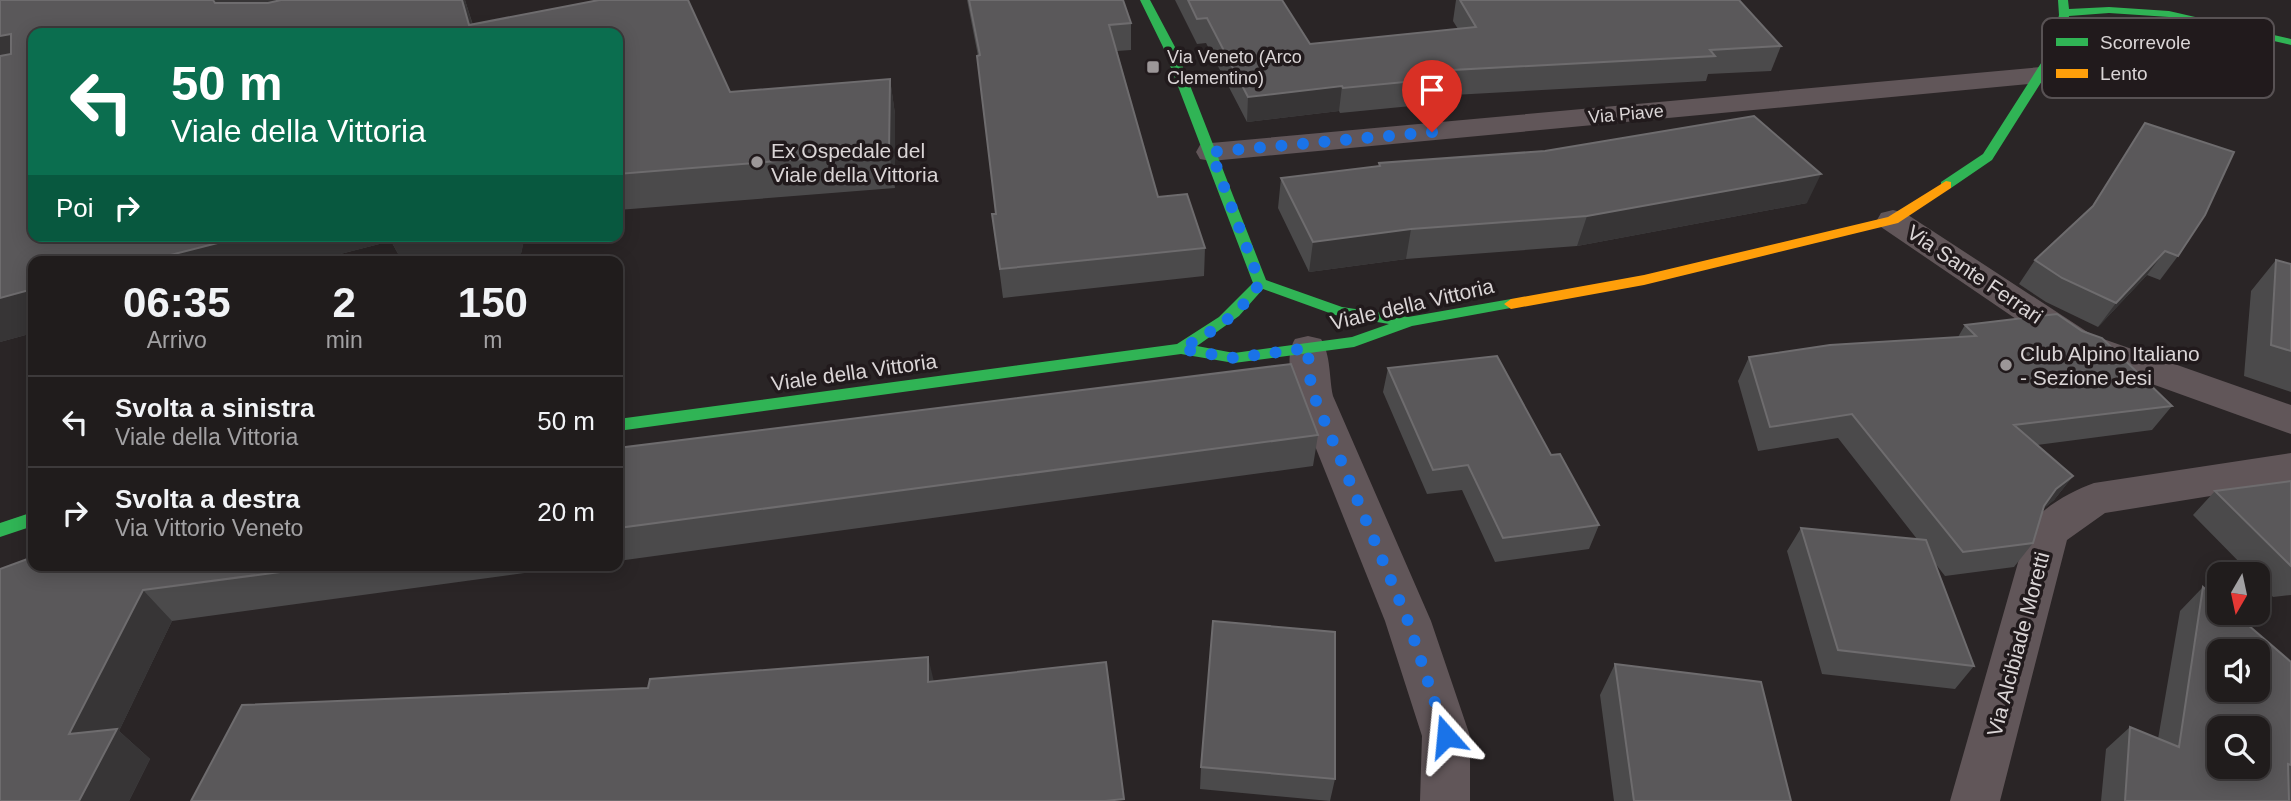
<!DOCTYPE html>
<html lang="it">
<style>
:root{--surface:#201c1c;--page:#2d2929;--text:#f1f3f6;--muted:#a2a1a3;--line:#3d3a3b}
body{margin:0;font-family:Arial,sans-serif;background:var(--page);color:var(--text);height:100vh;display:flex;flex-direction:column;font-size:26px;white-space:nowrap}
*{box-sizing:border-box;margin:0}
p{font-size:23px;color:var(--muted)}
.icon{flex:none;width:38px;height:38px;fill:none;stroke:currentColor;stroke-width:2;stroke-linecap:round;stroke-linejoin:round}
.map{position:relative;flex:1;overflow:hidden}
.panel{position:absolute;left:28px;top:256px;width:595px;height:315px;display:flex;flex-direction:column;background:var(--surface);border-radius:14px;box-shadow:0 4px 18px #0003,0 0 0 2px var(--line)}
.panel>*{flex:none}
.top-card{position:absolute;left:28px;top:28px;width:595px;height:214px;border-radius:14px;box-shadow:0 4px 18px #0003,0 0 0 2px var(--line);background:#0b6e4f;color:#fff;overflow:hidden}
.needle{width:46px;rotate:189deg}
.buttons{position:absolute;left:2207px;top:562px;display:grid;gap:14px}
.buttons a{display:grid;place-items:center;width:63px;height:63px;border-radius:14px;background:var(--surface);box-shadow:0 4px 18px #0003,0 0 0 2px var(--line);font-size:35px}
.pin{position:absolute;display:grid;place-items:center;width:60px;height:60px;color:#fff;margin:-72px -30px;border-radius:50% 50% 50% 0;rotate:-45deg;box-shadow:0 0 7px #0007}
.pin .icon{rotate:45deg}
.me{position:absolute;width:77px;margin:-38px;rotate:342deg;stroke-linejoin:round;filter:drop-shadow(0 0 5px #0008)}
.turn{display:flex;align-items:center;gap:24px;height:147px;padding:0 28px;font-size:32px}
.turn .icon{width:91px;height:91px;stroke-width:2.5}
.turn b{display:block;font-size:49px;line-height:60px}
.then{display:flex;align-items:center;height:66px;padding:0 28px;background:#0003;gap:14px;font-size:26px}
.eta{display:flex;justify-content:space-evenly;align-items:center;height:119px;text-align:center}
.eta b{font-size:42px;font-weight:800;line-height:49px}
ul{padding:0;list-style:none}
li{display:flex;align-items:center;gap:21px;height:91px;padding:0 28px;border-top:2px solid var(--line)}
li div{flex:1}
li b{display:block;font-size:26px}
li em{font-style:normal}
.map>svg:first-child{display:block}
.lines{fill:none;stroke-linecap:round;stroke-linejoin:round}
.street{fill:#615659;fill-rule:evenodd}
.fast{fill:#30b455;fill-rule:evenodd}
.slow{fill:#ff9f0a;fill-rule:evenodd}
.wall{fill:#4b4a4b}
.shaded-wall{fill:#373536}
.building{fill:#5a585a;stroke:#6e6c6e;stroke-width:2;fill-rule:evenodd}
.route{stroke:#1a73e8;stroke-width:12;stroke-dasharray:0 21.6}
.poi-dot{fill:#9c9798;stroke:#211a1c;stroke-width:2.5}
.labels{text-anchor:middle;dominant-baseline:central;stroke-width:7;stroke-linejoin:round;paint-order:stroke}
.far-poi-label{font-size:18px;fill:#dad5d6;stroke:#211a1c;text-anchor:start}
.far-street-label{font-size:18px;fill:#dad5d6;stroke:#211a1c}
.poi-label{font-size:21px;fill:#dad5d6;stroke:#211a1c;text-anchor:start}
.street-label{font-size:21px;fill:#dad5d6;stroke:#211a1c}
.key{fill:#211a1c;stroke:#585254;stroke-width:2}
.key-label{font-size:19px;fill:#dad5d6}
</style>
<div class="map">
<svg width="2291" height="801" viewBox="0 0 2291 801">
<rect width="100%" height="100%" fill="#2a2526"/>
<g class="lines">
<!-- street -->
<path class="street" d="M2041,67L2051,70L2055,76L2051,82L1211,161L1200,159L1196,152L1200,145L1211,143Z
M1893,210L1905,213L2092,335L2291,405V434L2066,353L1881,227L1877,220L1881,213Z
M1308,336L1321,339C1331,355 1329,378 1333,396L1431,621L1470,736V801H1420L1422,736L1385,621L1295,396C1291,378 1285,356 1295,339Z
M2291,453V483L2105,513L2067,540L2000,801H1950L2027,531C2038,509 2071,491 2094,483Z"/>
<!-- fast -->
<path class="fast" d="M1140,0H1150L1175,47L1266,280L1342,307L1408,317L1511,299L1518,304L1516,307L1412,326L1354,347L1234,363L1181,354L618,431V419L1177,344L1219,317L1253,283L1163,47ZM1263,289L1335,315L1389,324L1352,337L1234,353L1197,346L1239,316Z
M2058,0H2068L2069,9L2109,7L2169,11L2291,39V45L2169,17L2109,13L2069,16L2064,46L1992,160L1951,188H1941V182L1983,154L2052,46L2059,15Z
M33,512V526L0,537V523Z"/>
<!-- slow -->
<path class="slow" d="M1946,181L1951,182V188L1898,223L1644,285L1511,309L1504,304L1511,299L1644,275L1888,217Z"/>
</g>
<!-- wall -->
<path class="wall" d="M0,0H465L473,25L599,0H688L730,92L890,79L895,114V188L618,210V33H33V236H525L520,258L500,261H402L391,241L313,261H33V333L0,342Z
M967,0H1123L1131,23V50L1117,51L1158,197L1205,248L1204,276L1003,298L992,214H996L978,56Z
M1175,0H1282L1310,44L1458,29L1453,21L1456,0H1739L1781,46L1771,71L1708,74L1706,81L1453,95L1452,102L1340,113L1339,111L1247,122L1206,43L1197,44Z
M2145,123L2178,256L2160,280L2147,275L2098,327L2046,302L2019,284L2035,260L2091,208Z
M1379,163L1807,203L1577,246L1406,259L1309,272L1278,208L1281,178L1379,166Z
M2276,260L2291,264V392L2244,376L2251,291Z
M1965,325L2172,406L2152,430L2037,445L2073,476L2054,500L2043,509L2033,543L2014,567L1945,576L1934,562L1974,666L1955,689L1822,674L1787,551L1801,528L1917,539L1838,438L1758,451L1738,381L1749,357L1958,337Z
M1388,368L1551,455L1599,525L1589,549L1495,562L1462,490L1427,494L1383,392Z
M1318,435L1313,466L618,561V448Z
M2291,481V595L2273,597L2258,581V574H2251L2193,515L2215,491Z
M33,565H583L172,621L119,731L150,759L129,801H0Z
M2203,587L2291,662V801H2101L2106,749L2130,727L2158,739L2180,611Z
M1615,664L1791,801H1614L1600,695Z
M1201,767L1335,779L1330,801L1200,789Z"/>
<!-- shaded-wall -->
<path class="shaded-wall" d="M213,0H357L237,24Z
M462,0H465L475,33L469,25Z
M11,34L33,66L0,74V36Z
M890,79L895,114V188L889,152Z
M1342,86L1339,111L1247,122L1248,97Z
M1821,174L1807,203L1577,246L1587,216Z
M1411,229L1406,259L1309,272L1313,242Z
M245,236H525L520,258L500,261H402L391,241L313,261H147Z
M2165,251L2147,275L2098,327L2116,303Z
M33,289V333L0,342V298Z
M2073,476L2054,500L2037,514L2056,489Z
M143,590L172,621L119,731L150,759L129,801H79L69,734Z
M928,657L935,686L928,682Z"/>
<!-- building -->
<path class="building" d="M0,0H213L215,3H268L281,0H462L469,25L599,0H688L730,92L890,79L889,152L618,174V33H33V236H245L147,261H33V289L0,298V56L11,54V34L0,36Z
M969,0H1123L1131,23L1109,25L1158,197L1187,194L1205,248L1000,269L992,214H996L977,56L980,55Z
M1188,0H1282L1310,44L1476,27L1460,0H1739L1781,46L1710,50L1715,56L1453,70L1457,77L1343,88L1342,86L1248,97L1207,18L1197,19Z
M1754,116L1821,174L1587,216L1411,229L1313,242L1281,178L1380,166L1379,163L1545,151Z
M2145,123L2234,152L2205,215L2178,256L2165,251L2116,303L2062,278L2035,260L2093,206Z
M2276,260L2291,264V351L2271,345Z
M2057,314L2082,331L2102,338L2172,406L2014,425L2073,476L2056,489L2044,506L2033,543L1963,552L1852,414L1770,427L1749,357L1830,345L1976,336L1965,325Z
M1497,356L1551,455L1560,454L1599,525L1503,538L1468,465L1433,470L1388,368Z
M1291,364L1318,435L618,528V448Z
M2291,481V566L2215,491Z
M1801,528L1926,540L1974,666L1838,650Z
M33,557V565H333L143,590L69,734L117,729L79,801H0V569Z
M2203,587L2219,601V612H2233L2291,662V765L2288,764L2289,801H2125L2130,727L2179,747ZM2219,651H2258V690H2219ZM2219,728H2258V766H2219Z
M1213,621L1335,632V779L1201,767Z
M928,657V682L1106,662L1124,799L1105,801H191L242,705L648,688L650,679Z
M1615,664L1761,682L1791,801H1634Z"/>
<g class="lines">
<!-- route -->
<path class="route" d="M1432,132L1211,152L1260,283C1237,317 1216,329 1181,349L1234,358L1308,348L1309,374L1314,396L1408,621L1446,736"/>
</g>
<!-- markers -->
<g class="poi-dot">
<rect x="1146" y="60" width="14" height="14" rx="3.5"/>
<circle cx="757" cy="162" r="7"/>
<circle cx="2006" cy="365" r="7"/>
</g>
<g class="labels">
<!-- far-poi labels -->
<g class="far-poi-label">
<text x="1167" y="57">Via Veneto (Arco<tspan x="1167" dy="21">Clementino)</tspan></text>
</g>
<!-- far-street labels -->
<g class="far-street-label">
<text transform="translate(1626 114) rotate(-5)">Via Piave</text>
</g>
<!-- poi labels -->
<g class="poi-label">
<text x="771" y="150">Ex Ospedale del<tspan x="771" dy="24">Viale della Vittoria</tspan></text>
<text x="2020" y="353">Club Alpino Italiano<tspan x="2020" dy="24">- Sezione Jesi</tspan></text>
</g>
<!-- street labels -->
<g class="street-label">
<text transform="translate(1975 274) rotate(34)">Via Sante Ferrari</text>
<text transform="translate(1412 304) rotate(-13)">Viale della Vittoria</text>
<text transform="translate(854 372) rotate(-8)">Viale della Vittoria</text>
<text transform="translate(2018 644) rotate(-75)">Via Alcibiade Moretti</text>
</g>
</g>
<!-- legend -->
<rect x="2042" y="18" width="232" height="80" rx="10" class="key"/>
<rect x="2056" y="38" width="32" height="8" fill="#30b455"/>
<rect x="2056" y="69" width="32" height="9" fill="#ff9f0a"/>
<g class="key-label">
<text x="2100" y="49">Scorrevole</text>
<text x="2100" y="80">Lento</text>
</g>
</svg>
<div class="buttons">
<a><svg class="needle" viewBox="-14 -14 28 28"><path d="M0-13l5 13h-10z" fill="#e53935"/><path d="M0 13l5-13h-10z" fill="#a2a1a3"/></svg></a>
<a><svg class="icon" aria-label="sound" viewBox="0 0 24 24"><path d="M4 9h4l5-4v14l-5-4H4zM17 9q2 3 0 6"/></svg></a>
<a><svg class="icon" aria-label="search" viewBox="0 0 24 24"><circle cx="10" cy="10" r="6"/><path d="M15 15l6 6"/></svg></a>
</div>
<div class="pin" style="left:1432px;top:132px;background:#d93025"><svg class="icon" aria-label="arrive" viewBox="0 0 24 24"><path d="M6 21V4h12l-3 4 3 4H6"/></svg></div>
<svg class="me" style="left:1446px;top:736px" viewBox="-20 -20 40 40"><path d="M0-17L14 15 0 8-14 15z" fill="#1a73e8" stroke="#fff" stroke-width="4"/></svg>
<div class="top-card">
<div class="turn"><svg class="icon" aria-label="left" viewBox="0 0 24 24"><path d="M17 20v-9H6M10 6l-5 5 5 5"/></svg><div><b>50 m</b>Viale della Vittoria</div></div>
<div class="then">Poi<svg class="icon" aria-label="right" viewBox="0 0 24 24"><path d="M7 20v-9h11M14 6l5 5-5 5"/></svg></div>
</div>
<section class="panel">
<div class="eta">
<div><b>06:35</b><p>Arrivo</p></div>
<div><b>2</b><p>min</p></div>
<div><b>150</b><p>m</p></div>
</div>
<ul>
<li><svg class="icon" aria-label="left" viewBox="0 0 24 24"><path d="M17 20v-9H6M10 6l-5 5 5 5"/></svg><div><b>Svolta a sinistra</b><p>Viale della Vittoria</p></div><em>50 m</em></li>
<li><svg class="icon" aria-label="right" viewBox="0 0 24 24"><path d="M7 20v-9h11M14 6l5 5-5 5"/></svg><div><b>Svolta a destra</b><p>Via Vittorio Veneto</p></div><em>20 m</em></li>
</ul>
</section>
</div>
